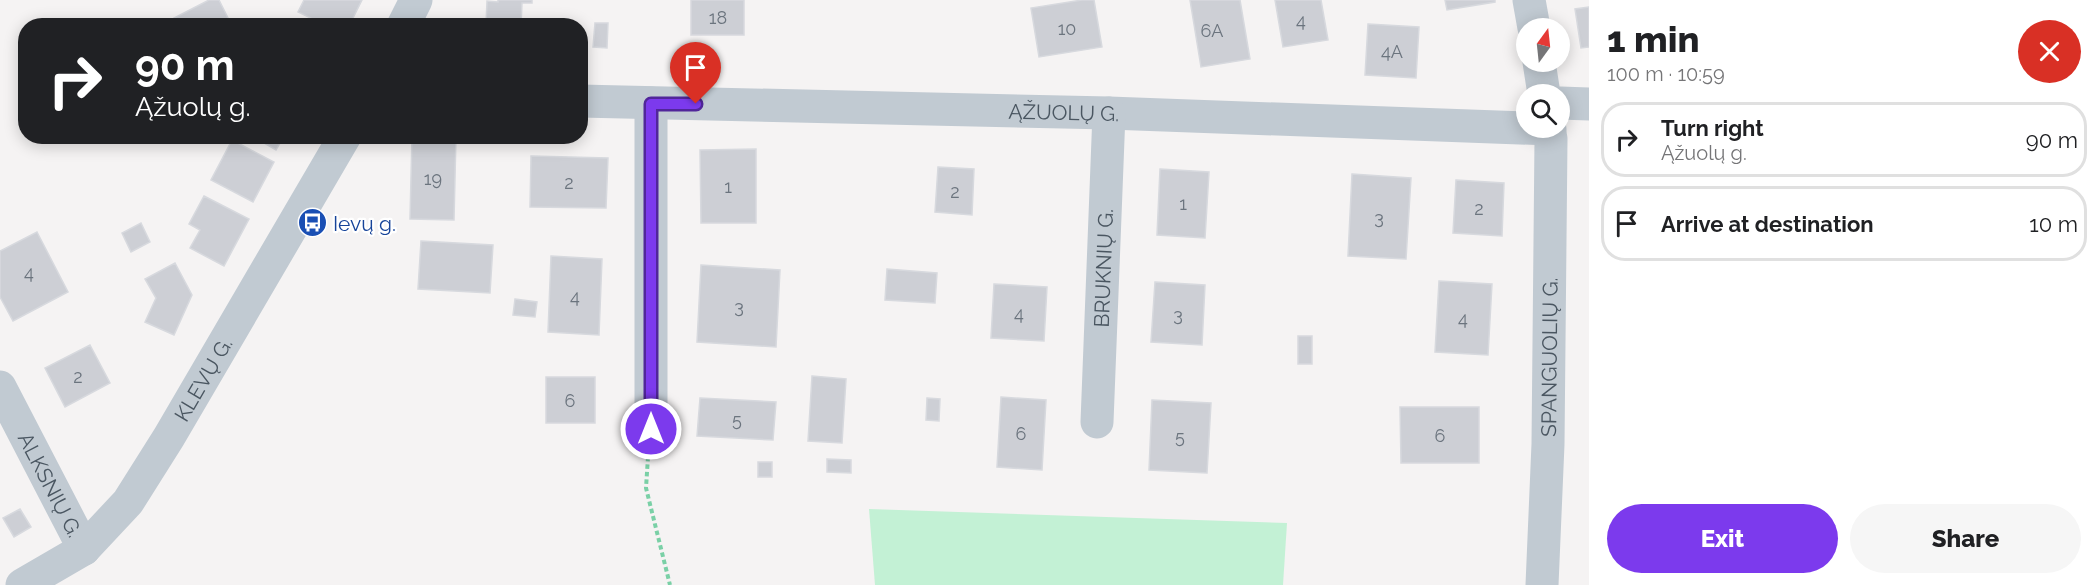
<!DOCTYPE html>
<meta charset="utf-8">
<style>
:root{--surface:#fff;--page:#f6f6f6;--text:#202124;--muted:#757577;--line:#e0e0e0;--accent:#7c3aed}
body{margin:0;font-family:Raleway,sans-serif;background:var(--page);color:var(--text);height:100vh;display:flex;flex-direction:column;font-size:22px;white-space:nowrap}
*{box-sizing:border-box;margin:0}
p{font-size:20px;color:var(--muted)}
.icon{flex:none;width:33px;height:33px;fill:none;stroke:currentColor;stroke-width:2;stroke-linecap:round;stroke-linejoin:round}
.map{position:relative;flex:1;overflow:hidden}
.sheet{display:flex;flex-direction:column;background:var(--surface);width:510px}
.sheet>*{flex:none}
.top-card{position:absolute;left:18px;top:18px;width:570px;height:126px;border-radius:24px;box-shadow:0 3px 15px #0003;background:#202124;color:#fff;overflow:hidden}
.needle{width:39px;rotate:15deg}
.buttons{position:absolute;left:1516px;top:18px;display:grid;gap:12px}
.buttons a{display:grid;place-items:center;width:54px;height:54px;border-radius:50%;background:var(--surface);box-shadow:0 3px 15px #0003;font-size:30px}
.pin{position:absolute;display:grid;place-items:center;width:51px;height:51px;color:#fff;margin:-62px -26px;border-radius:50% 50% 50% 0;rotate:-45deg;box-shadow:0 0 6px #0007}
.pin .icon{rotate:45deg}
.me{position:absolute;width:66px;margin:-33px;rotate:0deg;stroke-linejoin:round;filter:drop-shadow(0 0 4px #0008)}
.turn{display:flex;align-items:center;gap:21px;height:126px;padding:0 18px;font-size:27px}
.turn .icon{width:78px;height:78px;stroke-width:2.5}
.turn b{display:block;font-size:42px;line-height:51px}
.round{display:grid;place-items:center;flex:none;width:63px;height:63px;border-radius:32px;background:var(--page)}
.headline{display:flex;align-items:center;justify-content:space-between;height:102px;padding:0 18px}
h1{font-size:36px;font-weight:800;line-height:45px}
.action{display:flex;gap:12px;margin-top:auto;padding:12px 18px}
.action a{flex:1;height:69px;border-radius:36px;background:var(--accent);color:#fff;font-size:24px;font-weight:800;line-height:69px;text-align:center}
.action a+a{background:var(--page);color:var(--text)}
ul{padding:0;list-style:none}
li{display:flex;align-items:center;gap:18px;height:75px;margin:0 12px 9px;padding:0 6px;border:3px solid var(--line);border-radius:24px}
li div{flex:1}
li b{display:block;font-size:22px}
li em{font-style:normal}
main{display:flex;flex:1;min-height:0}
.map>svg:first-child{display:block}
.green{fill:#c3f1d5}
.building{fill:#cdcfd5;stroke:#d7d9de;stroke-width:1.5}
.lines{fill:none;stroke-linecap:round;stroke-linejoin:round}
.path{stroke:#7ad0a6;stroke-width:4;stroke-dasharray:4.5 3;stroke-linecap:butt}
.minor{stroke:#c1cad2;stroke-width:33}
.route-casing{stroke:#51269a;stroke-width:15}
.route{stroke:#7c3aed;stroke-width:10}
.labels{text-anchor:middle;dominant-baseline:central;stroke-width:4.5;stroke-linejoin:round;paint-order:stroke}
.number-label{font-size:18px;fill:#6b747e}
.street-label{font-size:21px;fill:#4a5661;stroke:#fff}
.transit-label{font-size:21px;fill:#164399;stroke:#fff;text-anchor:start}
</style>
<main>
<div class="map">
<svg width="1589" height="585" viewBox="0 0 1589 585">
<rect width="100%" height="100%" fill="#f5f3f3"/>
<!-- green -->
<path class="green" d="M869,509L1287,523L1283,585H875Z"/>
<!-- building -->
<path class="building" d="M209,0H219L232,26H179L174,18Z
M304,0H362L349,26H327L298,12Z
M498,0H532V3H522L521,26L486,25L487,1L498,2Z
M691,0H744V35H691Z
M1082,0H1094L1102,47L1039,57L1031,8Z
M1190,0H1240L1250,59L1201,67Z
M1275,0H1321L1328,40L1283,47Z
M1445,0H1495V2L1447,10Z
M1589,7V47L1581,48L1575,9Z
M595,23H608L607,48L593,47Z
M1368,24L1419,27L1416,78L1365,75Z
M252,136H284L276,150Z
M412,136H456L454,220L410,219Z
M232,140L274,162L253,202L211,180Z
M756,149V223H701L700,150Z
M531,156L608,158L606,208L530,207Z
M938,167L974,169L972,215L935,212Z
M1160,169L1209,172L1205,238L1157,235Z
M1352,174L1411,178L1406,259L1348,256Z
M1456,180L1504,183L1502,236L1453,233Z
M204,196L249,219L224,266L190,248L200,230L189,224Z
M141,223L150,242L131,252L122,233Z
M37,232L68,292L13,321L0,297V251Z
M421,241L493,245L490,293L418,289Z
M551,256L602,259L599,335L548,332Z
M175,263L192,295L174,335L145,322L156,298L145,279Z
M701,265L780,270L776,347L697,342Z
M887,269L937,273L935,303L885,300Z
M1439,281L1492,284L1488,355L1435,352Z
M1155,282L1205,285L1202,345L1151,342Z
M994,284L1047,287L1044,341L991,338Z
M515,299L537,302L535,317L513,315Z
M1298,336H1312V364H1298Z
M90,345L110,383L65,407L45,368Z
M812,376L846,379L842,443L808,441Z
M546,377H595V423H546Z
M1001,397L1046,400L1042,470L997,467Z
M700,398L776,402L773,440L697,436Z
M927,398L940,399L939,421L926,420Z
M1152,400L1211,403L1207,473L1149,470Z
M1400,407H1479V463H1401Z
M827,459L851,460V473L827,472Z
M758,462H772V477H758Z
M20,509L31,527L14,537L3,518Z"/>
<g class="lines">
<!-- path -->
<path class="path" d="M648,457L646,488L670,585"/>
<!-- minor -->
<g class="minor">
<path d="M1529,0L1534,28"/>
<path d="M403,26L416,0"/>
<path d="M1539,62L1544,94"/>
<path id="s1" d="M580,101L1109,113L1550,129"/>
<path d="M651,103V429"/>
<path d="M1560,103L1589,104"/>
<path id="s2" d="M0,387L84,549"/>
<path id="s3" d="M1097,422L1109,113"/>
<path id="s4" d="M22,585L84,549L128,502L169,437L345,136"/>
<path id="s5" d="M1542,585L1548,444L1551,139L1549,128"/>
</g>
</g>
<g class="lines">
<defs>
<path id="route" d="M651,429V104H696"/>
</defs>
<!-- route casing -->
<use href="#route" class="route-casing"/>
<!-- route -->
<use href="#route" class="route"/>
</g>
<!-- icons -->
<defs>
<symbol id="bus-disc" viewBox="-11 -11 22 22"><circle r="9.5" fill="#1a4fb4" stroke="#fff"/><path d="M-5-6H5V4H4V6H2V4H-2V6H-4V4H-5ZM-3.5-4V0h7V-4ZM-3.5 1.2v1.5H-2V1.2ZM2 1.2v1.5H3.5V1.2Z" fill="#fff"/></symbol>
</defs>
<g fill-rule="evenodd">
<use href="#bus-disc" x="296" y="206" width="33" height="33"/>
</g>
<g class="labels">
<!-- number labels -->
<g class="number-label">
<text x="718" y="17">18</text>
<text x="1301" y="20">4</text>
<text x="1067" y="28">10</text>
<text x="1212" y="30">6A</text>
<text x="1392" y="51">4A</text>
<text x="433" y="178">19</text>
<text x="569" y="182">2</text>
<text x="728" y="186">1</text>
<text x="955" y="191">2</text>
<text x="1183" y="203">1</text>
<text x="1479" y="208">2</text>
<text x="1379" y="217">3</text>
<text x="29" y="272">4</text>
<text x="575" y="296">4</text>
<text x="739" y="306">3</text>
<text x="1019" y="313">4</text>
<text x="1178" y="314">3</text>
<text x="1463" y="318">4</text>
<text x="78" y="376">2</text>
<text x="570" y="400">6</text>
<text x="737" y="419">5</text>
<text x="1021" y="433">6</text>
<text x="1440" y="435">6</text>
<text x="1180" y="436">5</text>
</g>
<!-- street labels -->
<g class="street-label">
<text stroke="none"><textPath href="#s1" startOffset="484">ĄŽUOLŲ G.</textPath></text>
<text stroke="none"><textPath href="#s3" startOffset="154">BRUKNIŲ G.</textPath></text>
<text stroke="none"><textPath href="#s5" startOffset="228">SPANGUOLIŲ G.</textPath></text>
<text stroke="none"><textPath href="#s4" startOffset="280">KLEVŲ G.</textPath></text>
<text stroke="none"><textPath href="#s2" startOffset="110">ALKSNIŲ G.</textPath></text>
</g>
<!-- transit labels -->
<g class="transit-label">
<text x="333" y="223">Ievų g.</text>
</g>
</g>
</svg>
<div class="buttons">
<a><svg class="needle" viewBox="-14 -14 28 28"><path d="M0-13l5 13h-10z" fill="#e53935"/><path d="M0 13l5-13h-10z" fill="#757577"/></svg></a>
<a><svg class="icon" aria-label="search" viewBox="0 0 24 24"><circle cx="10" cy="10" r="6"/><path d="M15 15l6 6"/></svg></a>
</div>
<div class="pin" style="left:696px;top:104px;background:#d93025"><svg class="icon" aria-label="arrive" viewBox="0 0 24 24"><path d="M6 21V4h12l-3 4 3 4H6"/></svg></div>
<svg class="me" style="left:651px;top:429px" viewBox="-20 -20 40 40"><circle r="17" fill="#7c3aed" stroke="#fff" stroke-width="3"/><path d="M0-11L8 9 0 5-8 9z" fill="#fff"/></svg>
<div class="top-card">
<div class="turn"><svg class="icon" aria-label="right" viewBox="0 0 24 24"><path d="M7 20v-9h11M14 6l5 5-5 5"/></svg><div><b>90 m</b>Ąžuolų g.</div></div>
</div>
</div>
<section class="sheet">
<div class="headline"><div><h1>1 min</h1><p>100 m · 10:59</p></div><a class="round" style="background:#d93025;color:#fff"><svg class="icon" aria-label="close" viewBox="0 0 24 24"><path d="M6 6l12 12M18 6L6 18"/></svg></a></div>
<ul>
<li><svg class="icon" aria-label="right" viewBox="0 0 24 24"><path d="M7 20v-9h11M14 6l5 5-5 5"/></svg><div><b>Turn right</b><p>Ąžuolų g.</p></div><em>90 m</em></li>
<li><svg class="icon" aria-label="arrive" viewBox="0 0 24 24"><path d="M6 21V4h12l-3 4 3 4H6"/></svg><div><b>Arrive at destination</b></div><em>10 m</em></li>
</ul>
<div class="action"><a>Exit</a><a>Share</a></div>
</section>
</main>
